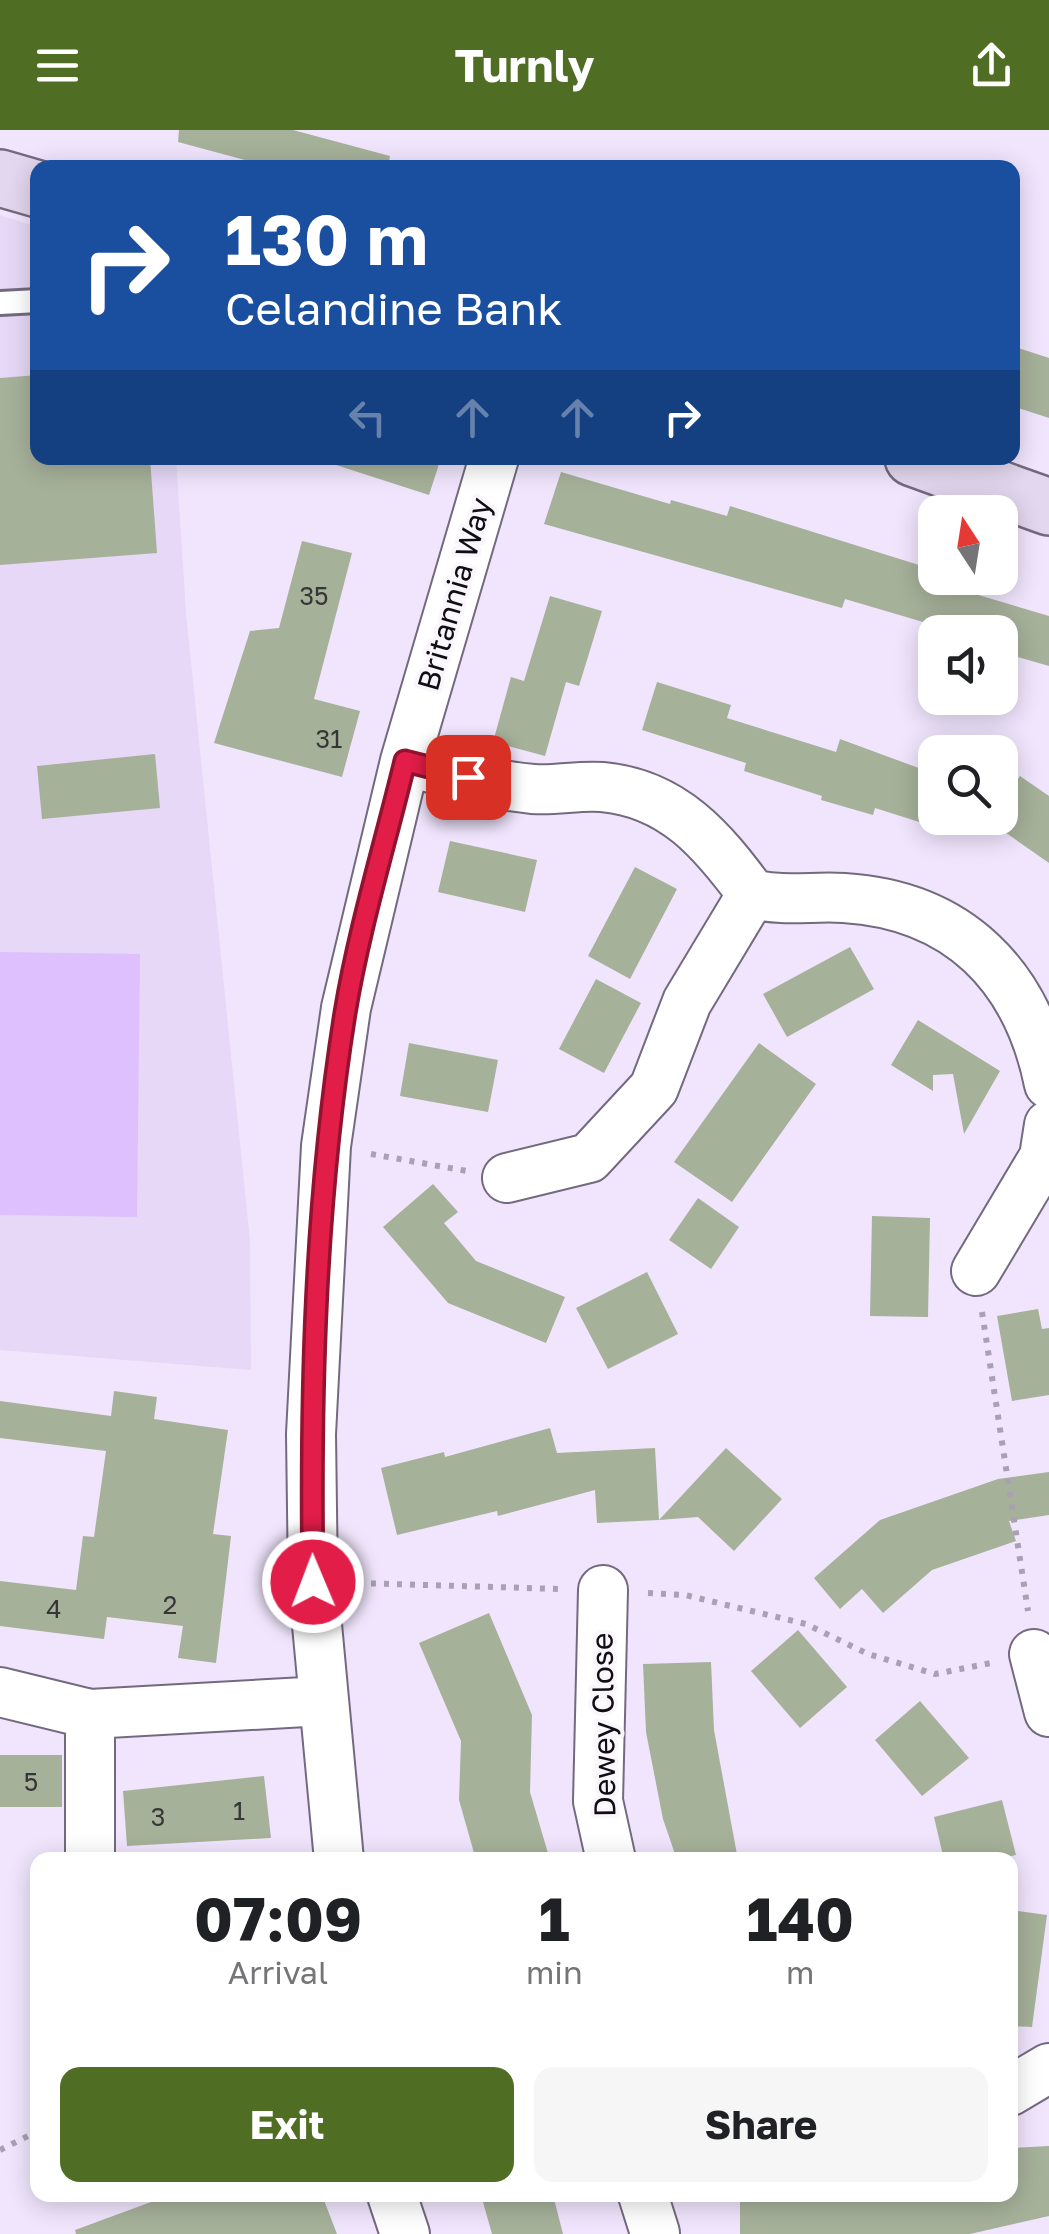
<!DOCTYPE html>
<style>
:root{--surface:#fff;--page:#f6f6f6;--text:#202124;--muted:#757577;--accent:#4f6e23}
body{margin:0;font-family:"Golos Text",sans-serif;background:var(--page);color:var(--text);height:100vh;display:flex;flex-direction:column;font-size:38px;white-space:nowrap}
*{box-sizing:border-box;margin:0}
p{font-size:32px;color:var(--muted)}
.icon{flex:none;width:55px;height:55px;fill:none;stroke:currentColor;stroke-width:2;stroke-linecap:round;stroke-linejoin:round}
.map{position:relative;flex:1;overflow:hidden}
.details{position:absolute;left:30px;top:1722px;width:988px;height:350px;display:flex;flex-direction:column;background:var(--surface);border-radius:20px;box-shadow:0 5px 25px #0003}
.details>*{flex:none}
.top-card{position:absolute;left:30px;top:30px;width:990px;height:305px;border-radius:20px;box-shadow:0 5px 25px #0003;background:#1a4fa0;color:#fff;overflow:hidden}
.needle{width:65px;rotate:348deg}
.fabs{position:absolute;left:918px;top:365px;display:grid;gap:20px}
.fabs a{display:grid;place-items:center;width:100px;height:100px;border-radius:20px;background:var(--surface);box-shadow:0 5px 25px #0003;font-size:50px}
.pin{position:absolute;display:grid;place-items:center;width:85px;height:85px;color:#fff;margin:-42px;border-radius:20px;box-shadow:0 5px 15px #0006}
.me{position:absolute;width:110px;margin:-55px;rotate:359deg;stroke-linejoin:round;filter:drop-shadow(0 0 8px #0008)}
.turn{display:flex;align-items:center;gap:35px;height:210px;padding:0 30px;font-size:45px}
.turn .icon{width:130px;height:130px;stroke-width:2.5}
.turn b{display:block;font-size:70px;line-height:85px}
.lanes{display:flex;align-items:center;height:95px;padding:0 30px;background:#0003;justify-content:center;gap:50px;direction:ltr}
.lanes .off{opacity:.35}
.eta{display:flex;justify-content:space-evenly;align-items:center;height:170px;text-align:center}
.eta b{font-size:60px;font-weight:700;line-height:70px}
.cta{display:flex;gap:20px;margin-top:auto;padding:20px 30px}
.cta a{flex:1;height:115px;border-radius:20px;background:var(--accent);color:#fff;font-size:40px;font-weight:700;line-height:115px;text-align:center}
.cta a+a{background:var(--page);color:var(--text)}
header{display:flex;justify-content:space-between;align-items:center;height:130px;padding:0 30px;background:var(--accent);color:#fff;font-size:45px;font-weight:700}
.map>svg:first-child{display:block}
.built{fill:#e6d8f6}
.green{fill:#ddc0fd}
.building{fill:#a6b19a}
.lines{fill:none;stroke-linecap:round;stroke-linejoin:round}
.lane-casing{stroke:#746a7f;stroke-width:28}
.street-casing{stroke:#746a7f;stroke-width:52}
.secondary-casing{stroke:#746a7f;stroke-width:60}
.path{stroke:#a9a1b3;stroke-width:6;stroke-dasharray:5 8;stroke-linecap:butt}
.lane{stroke:#fff;stroke-width:22}
.street{stroke:#fff;stroke-width:48}
.secondary{stroke:#e3d7ef;stroke-width:55}
.route-casing{stroke:#92132f;stroke-width:25}
.route{stroke:#e11d48;stroke-width:18}
.labels{text-anchor:middle;dominant-baseline:central;stroke-width:8;stroke-linejoin:round;paint-order:stroke}
.number-label{font-size:25px;fill:#363636}
.street-label{font-size:30px;fill:#110d15;stroke:#f9f7fc}
</style>
<header><svg class="icon" aria-label="menu" viewBox="0 0 24 24"><path d="M4 6h16M4 12h16M4 18h16"/></svg>Turnly<svg class="icon" aria-label="share" viewBox="0 0 24 24"><path d="M12 15V3M7 8l5-5 5 5M5 13v7h14v-7"/></svg></header>
<div class="map">
<svg width="1049" height="2104" viewBox="0 0 1049 2104">
<rect width="100%" height="100%" fill="#f0e5fd"/>
<!-- built -->
<path class="built" d="M0,85L37,97L38,328H176L186,483L250,1111L251,1240L0,1220Z"/>
<!-- green -->
<path class="green" d="M0,822L140,824L137,1087L0,1085Z"/>
<!-- building -->
<path class="building" d="M179,0H293L390,26L388,38H275L178,12Z
M1012,216L1049,228V288L1012,276Z
M38,245V328H150L157,423L0,435V248Z
M337,328H441L429,365L336,335Z
M561,342L670,374L671,370L727,386L730,376L935,440L938,453L1049,486V536L1000,522V502H957L845,469L842,478L544,394Z
M302,411L352,423L314,569L360,581L342,647L214,613L250,501L279,498Z
M550,466L602,481L579,556L566,552L545,626L493,612L511,547L524,551Z
M657,552L731,575L727,588L836,622L840,609L935,644V697L875,678L873,685L821,670L822,666L744,641L746,633L642,600Z
M155,624L160,678L42,689L37,636Z
M1020,646L1049,666V733L989,691L1000,688V675Z
M450,711L537,730L525,782L438,762Z
M635,737L677,759L630,849L588,826Z
M850,817L874,859L787,907L763,864Z
M596,849L641,873L604,943L559,919Z
M918,890L1000,941L964,1004L953,944L933,945V961L891,935Z
M409,913L498,930L488,982L400,966Z
M759,913L816,954L732,1072L674,1032Z
M433,1054L458,1082L444,1093L476,1131L565,1167L546,1213L448,1173L383,1097Z
M698,1068L739,1097L711,1139L669,1110Z
M872,1086L930,1088L928,1187L870,1186Z
M647,1142L678,1204L608,1239L576,1178Z
M1038,1179L1042,1199L1049,1198V1265L1012,1271L997,1186Z
M114,1261L157,1267L154,1289L228,1300L213,1404L231,1406L216,1533L178,1528L183,1496L107,1487L104,1509L0,1496V1451L76,1460L83,1406L94,1407L106,1321L0,1308V1271L111,1286Z
M550,1298L557,1323L655,1318L659,1390L597,1393L595,1360L498,1386L497,1381L397,1405L381,1338L444,1322L445,1327Z
M726,1318L782,1369L734,1421L698,1387L659,1390Z
M1049,1342V1385L1009,1391L1016,1411L932,1440L883,1483L862,1459L840,1479L814,1448L880,1390L998,1349Z
M489,1483L532,1585L530,1662L550,1730H476L459,1670L461,1611L419,1513Z
M798,1500L847,1557L800,1598L751,1541Z
M711,1532L714,1600L738,1730H677L663,1689L646,1602L643,1534Z
M920,1571L969,1628L922,1666L875,1610Z
M0,1625H62V1677H0Z
M264,1646L271,1708L127,1716L123,1661Z
M1002,1670L1016,1725L993,1730H944L934,1687Z
M1010,1780L1047,1785L1032,1897L1010,1896Z
M1049,2016V2086L970,2104H740V2065H1010V2018Z
M170,2065H322L337,2104H76L75,2100Z
M481,2065H553L563,2104H492Z"/>
<g class="lines">
<defs>
<path id="lane" d="M0,173L38,171"/>
<path id="street" d="M405,631C447,642 489,655 533,659C555,661 579,655 602,657C673,663 713,711 752,764L687,872L654,958L589,1028L507,1048
M752,764C784,772 812,766 844,768C958,775 1027,845 1049,954
M976,1141L1044,1027L1049,995
M603,1460L598,1671L611,1730
M1034,1524L1049,1582
M0,1562L90,1584L323,1571
M90,1584V1730
M339,1730L313,1452L311,1304L326,1016L346,878L405,631L494,328
M1010,1961L1049,1938
M392,2065L405,2104
M643,2065L655,2103"/>
<path id="secondary" d="M0,48L38,59
M913,328L1049,377"/>
</defs>
<!-- lane casing -->
<use href="#lane" class="lane-casing"/>
<!-- street casing -->
<use href="#street" class="street-casing"/>
<!-- secondary casing -->
<use href="#secondary" class="secondary-casing"/>
<!-- path -->
<path class="path" d="M371,1024L467,1041
M982,1182L1028,1481
M358,1453L561,1459
M648,1463L685,1465L806,1494L868,1524L935,1544L991,1533
M0,2020L38,2001"/>
<!-- lane -->
<use href="#lane" class="lane"/>
<!-- street -->
<use href="#street" class="street"/>
<!-- secondary -->
<use href="#secondary" class="secondary"/>
</g>
<g class="lines">
<defs>
<path id="route" d="M313,1452C310,1262 315,1071 345,883C359,798 385,714 405,631L468,647"/>
</defs>
<!-- route casing -->
<use href="#route" class="route-casing"/>
<!-- route -->
<use href="#route" class="route"/>
</g>
<g class="labels">
<!-- number labels -->
<g class="number-label">
<text x="314" y="465">35</text>
<text x="329" y="608">31</text>
<text x="170" y="1474">2</text>
<text x="54" y="1478">4</text>
<text x="31" y="1651">5</text>
<text x="239" y="1680">1</text>
<text x="158" y="1686">3</text>
</g>
<!-- street labels -->
<g class="street-label">
<text transform="translate(454 464) rotate(-74)">Britannia Way</text>
<text transform="translate(603 1595) rotate(-91)">Dewey Close</text>
</g>
</g>
</svg>
<div class="fabs">
<a><svg class="needle" viewBox="-14 -14 28 28"><path d="M0-13l5 13h-10z" fill="#e53935"/><path d="M0 13l5-13h-10z" fill="#757577"/></svg></a>
<a><svg class="icon" aria-label="sound" viewBox="0 0 24 24"><path d="M4 9h4l5-4v14l-5-4H4zM17 9q2 3 0 6"/></svg></a>
<a><svg class="icon" aria-label="search" viewBox="0 0 24 24"><circle cx="10" cy="10" r="6"/><path d="M15 15l6 6"/></svg></a>
</div>
<div class="pin" style="left:468px;top:647px;background:#d93025"><svg class="icon" aria-label="arrive" viewBox="0 0 24 24"><path d="M6 21V4h12l-3 4 3 4H6"/></svg></div>
<svg class="me" style="left:313px;top:1452px" viewBox="-20 -20 40 40"><circle r="17" fill="#e11d48" stroke="#fff" stroke-width="3"/><path d="M0-11L8 9 0 5-8 9z" fill="#fff"/></svg>
<div class="top-card">
<div class="turn"><svg class="icon" aria-label="right" viewBox="0 0 24 24"><path d="M7 20v-9h11M14 6l5 5-5 5"/></svg><div><b>130 m</b>Celandine Bank</div></div>
<div class="lanes"><svg class="icon off" aria-label="left" viewBox="0 0 24 24"><path d="M17 20v-9H6M10 6l-5 5 5 5"/></svg><svg class="icon off" aria-label="ahead" viewBox="0 0 24 24"><path d="M12 20V5M6 11l6-6 6 6"/></svg><svg class="icon off" aria-label="ahead" viewBox="0 0 24 24"><path d="M12 20V5M6 11l6-6 6 6"/></svg><svg class="icon" aria-label="right" viewBox="0 0 24 24"><path d="M7 20v-9h11M14 6l5 5-5 5"/></svg></div>
</div>
<section class="details">
<div class="eta">
<div><b>07:09</b><p>Arrival</p></div>
<div><b>1</b><p>min</p></div>
<div><b>140</b><p>m</p></div>
</div>
<div class="cta"><a>Exit</a><a>Share</a></div>
</section>
</div>
